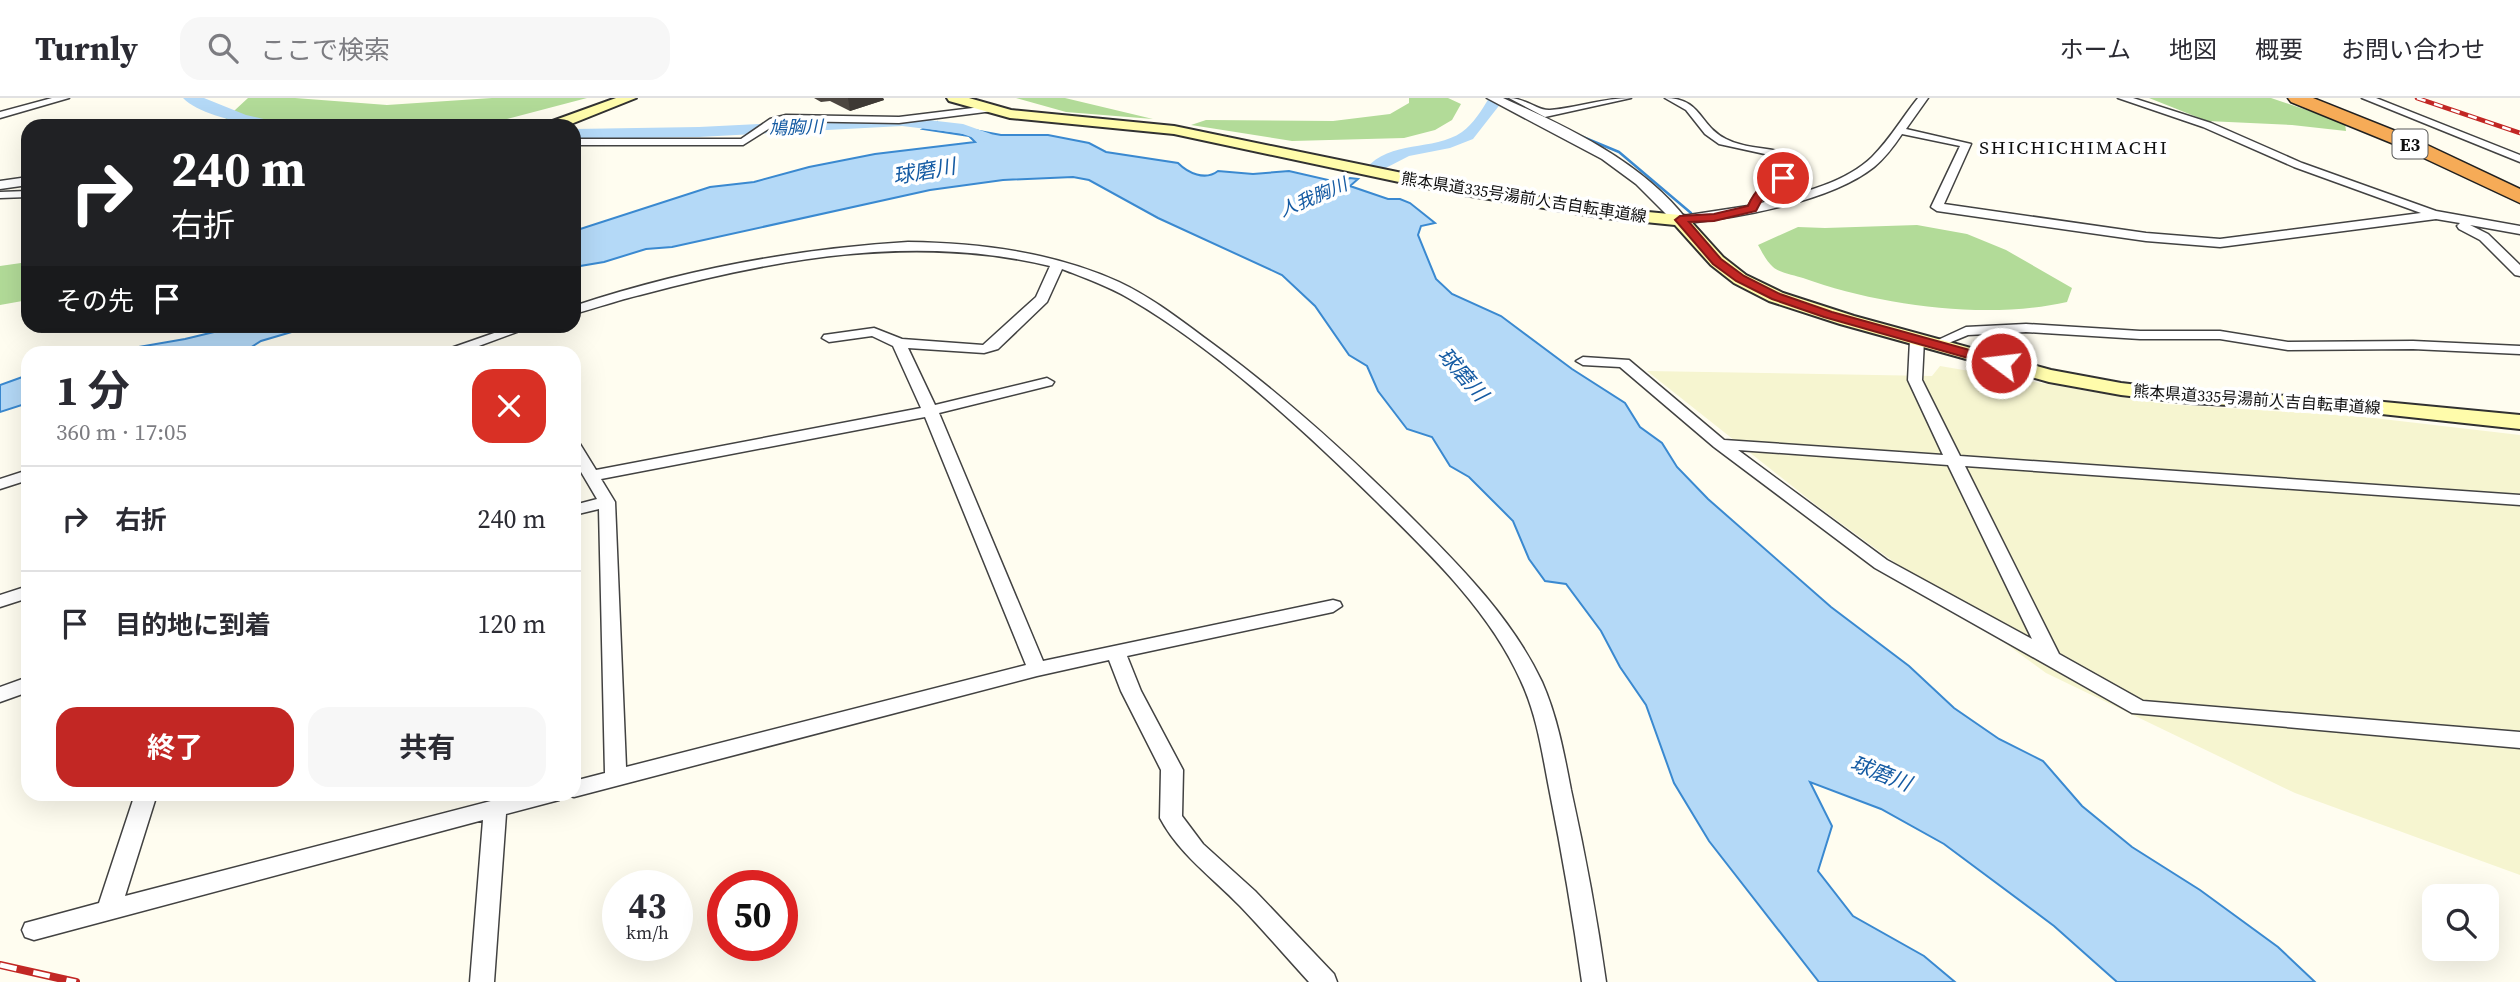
<!DOCTYPE html>
<html lang="ja">
<meta charset="utf-8">
<style>
:root{--surface:#fff;--page:#f7f7f7;--text:#2b2b33;--muted:#7c7c81;--line:#e1e1e2;--accent:#c22724}
body{margin:0;font-family:"Source Serif 4","Noto Sans JP",serif;background:var(--page);color:var(--text);height:100vh;display:flex;flex-direction:column;font-size:26px;white-space:nowrap}
*{box-sizing:border-box;margin:0}
p{font-size:23px;color:var(--muted)}
.icon{flex:none;width:38px;height:38px;fill:none;stroke:currentColor;stroke-width:2;stroke-linecap:round;stroke-linejoin:round}
.map{position:relative;flex:1;overflow:hidden}
.details{position:absolute;left:21px;top:248px;width:560px;height:455px;display:flex;flex-direction:column;background:var(--surface);border-radius:21px;box-shadow:0 7px 28px #0002}
.details>*{flex:none}
.top-card{position:absolute;left:21px;top:21px;width:560px;height:214px;border-radius:21px;box-shadow:0 7px 28px #0002;background:#202124;color:#fff;overflow:hidden}
.fabs{position:absolute;left:2422px;top:786px;display:grid;gap:14px}
.fabs a{display:grid;place-items:center;width:77px;height:77px;border-radius:14px;background:var(--surface);box-shadow:0 7px 28px #0002;font-size:35px}
.speed{position:absolute;left:602px;top:772px;display:flex;gap:14px;font-size:35px;font-weight:700;text-align:center}
.speed>*{display:grid;place-content:center;width:91px;height:91px;border-radius:50%;background:var(--surface);box-shadow:0 7px 28px #0002;line-height:1}
.speed small{font-size:18px;font-weight:400}
.speed .limit{border:10px solid #d22;background:#fff;color:#111}
.pin{position:absolute;display:grid;place-items:center;width:60px;height:60px;color:#fff;margin:-30px;border:4px solid #fff;border-radius:50%;box-shadow:0 2px 7px #0007}
.me{position:absolute;width:77px;margin:-38px;rotate:285deg;stroke-linejoin:round;filter:drop-shadow(0 0 5px #0008)}
.turn{display:flex;align-items:center;gap:24px;height:147px;padding:0 35px;font-size:32px}
.turn .icon{width:91px;height:91px;stroke-width:2.5}
.turn b{display:block;font-size:49px;line-height:60px}
.then{display:flex;align-items:center;height:66px;padding:0 35px;background:#0003;gap:14px;font-size:26px}
.round{display:grid;place-items:center;flex:none;width:74px;height:74px;border-radius:21px;background:var(--page)}
.head{display:flex;align-items:center;justify-content:space-between;height:119px;padding:0 35px}
h1{font-size:42px;font-weight:700;line-height:52px}
.cta{display:flex;gap:14px;margin-top:auto;padding:14px 35px}
.cta a{flex:1;height:80px;border-radius:21px;background:var(--accent);color:#fff;font-size:28px;font-weight:700;line-height:80px;text-align:center}
.cta a+a{background:var(--page);color:var(--text)}
ul{padding:0;list-style:none}
li{display:flex;align-items:center;gap:21px;height:105px;padding:0 35px;border-top:2px solid var(--line)}
li div{flex:1}
li b{display:block;font-size:26px}
li em{font-style:normal}
header{display:flex;align-items:center;gap:42px;box-sizing:border-box;height:98px;padding:0 35px;background:var(--surface);border-bottom:2px solid var(--line)}
header strong{font-size:33px}
nav{display:flex;gap:38px;margin-inline-start:auto;font-size:24px}
.search{width:490px;height:63px;background:var(--page);display:flex;align-items:center;gap:18px;box-sizing:border-box;padding:0 24px;border-radius:21px;color:var(--muted);font-size:26px}
.map>svg:first-child{display:block}
.farmland{fill:#f6f5d0}
.forest{fill:#b2db98}
.water{fill:#b4d9f7;stroke:#3a89d0;stroke-width:2}
.lines{fill:none;stroke-linecap:round;stroke-linejoin:round}
.stream{stroke:#3a89d0;stroke-width:2.5}
.river{fill:#b4d9f7;fill-rule:evenodd}
.minor-casing{stroke:#424242;stroke-width:3}
.tertiary-casing{stroke:#424242;stroke-width:3}
.secondary-casing{stroke:#313131;stroke-width:4}
.motorway-casing{stroke:#202020;stroke-width:3}
.minor{fill:#fff;fill-rule:evenodd}
.tertiary{fill:#fff;fill-rule:evenodd}
.secondary{fill:#fffcab;fill-rule:evenodd}
.motorway{fill:#f6ab57;fill-rule:evenodd}
.rail-far1-casing{stroke:#c22724;stroke-width:4.5}
.rail-casing{stroke:#c22724;stroke-width:8}
.rail-far1{stroke:#fff;stroke-width:2.5;stroke-dasharray:9;stroke-linecap:butt}
.rail{stroke:#fff;stroke-width:5;stroke-dasharray:17;stroke-linecap:butt}
.wall{fill:#4c4640}
.shaded-wall{fill:#3e3934}
.route{fill:#c22724;stroke:#7e1917;stroke-width:2}
.labels{text-anchor:middle;dominant-baseline:central;stroke-width:7;stroke-linejoin:round;paint-order:stroke}
.far-street-label{font-size:16px;fill:#0f0f0f;stroke:#fff}
.far-water-label{font-size:18px;font-style:italic;fill:#155ba3;stroke:#fff}
.shield{fill:#fff;stroke:#575757;stroke-width:2}
.shield-label{font-size:18px;font-weight:bold;fill:#0f0f0f}
.far-quarter-label{font-size:19px;letter-spacing:2px;fill:#0f0f0f;stroke:#fff}
.water-label{font-size:21px;font-style:italic;fill:#155ba3;stroke:#fff}
</style>
<header>
<strong>Turnly</strong>
<div class="search"><svg class="icon" aria-label="search" viewBox="0 0 24 24"><circle cx="10" cy="10" r="6"/><path d="M15 15l6 6"/></svg>ここで検索</div>
<nav><a>ホーム</a><a>地図</a><a>概要</a><a>お問い合わせ</a></nav>
</header>
<div class="map">
<svg width="2520" height="884" viewBox="0 0 2520 884">
<rect width="100%" height="100%" fill="#fffdf0"/>
<!-- farmland -->
<path class="farmland" d="M1940,268L2165,306L2365,319L2520,337V777L2295,695L2046,575L1816,407L1647,273L1932,278Z"/>
<!-- forest -->
<path class="forest" d="M248,0H295L387,7L492,0H587L507,21L322,28H233L221,25Z
M1016,0H1065L1153,21L1066,14Z
M1409,0H1448L1461,6L1452,22L1435,32L1404,40L1292,43L1191,27L1206,22L1333,23L1390,16L1409,5Z
M2149,0H2271L2345,25L2346,33L2292,27L2207,23Z
M1917,127L1967,136L2006,152L2072,190L2067,204C1987,222 1881,208 1803,180C1795,177 1780,175 1773,169C1767,164 1762,154 1758,147L1798,129L1825,130Z
M28,164V202L0,207V168Z"/>
<!-- water -->
<path class="water" d="M937,24L940,30L949,31L953,28L1001,37H1048L1089,45L1106,54L1178,65C1188,75 1205,83 1218,73L1253,76L1289,73L1341,85L1350,80L1358,81L1350,88L1388,101H1400L1410,105L1435,125L1421,128L1418,137L1436,181L1452,196L1501,218L1572,271L1625,305L1640,329L1662,345L1677,369L1708,401L1831,509L1909,568L1954,610L1999,641L2043,663L2082,708L2132,749L2200,792L2278,849L2315,884H2117L2054,828L1944,746L1881,711L1810,684L1832,728L1818,773L1853,818L1924,858L1955,884H1819L1709,743L1674,685L1646,607L1620,569L1601,533L1566,486L1545,483L1529,461L1513,423L1469,379L1450,368L1432,339L1407,331L1378,293L1367,268L1349,257L1315,208L1282,177L1158,120L1089,82L1073,79L1003,82L930,92L672,149L646,151L604,164L574,169V133L710,89L754,84L809,69L875,56L975,44L969,38L923,31Z
M239,228H312L261,243L242,255H104L185,241Z
M28,277V305L0,314V287Z"/>
<g class="lines">
<!-- stream -->
<path class="stream" d="M1508,0L1539,17
M1578,37L1619,54L1691,115"/>
<!-- river -->
<path class="river" d="M183,0H204L246,17L281,25L283,28C256,28 203,20 183,0Z
M1489,0H1505L1473,41L1450,50L1409,58L1374,76L1366,71C1390,41 1433,54 1462,34C1473,26 1482,12 1489,0Z
M902,19L963,26L991,36L993,39L985,44L960,35L902,28L699,39L574,41V31L699,29Z"/>
<defs>
<path id="minor" d="M52,0H69L0,20V14Z
M1509,0C1525,0 1538,13 1550,12C1577,10 1603,0 1631,0L1545,19Z
M1665,0C1702,0 1699,28 1726,41C1753,55 1784,45 1808,68L1807,76L1776,88L1761,105C1798,96 1844,86 1872,59C1891,40 1901,21 1918,0H1928L1906,31L1971,46L1944,106L2146,135L2220,141L2421,115L2294,69L2203,29L2118,0H2133L2211,25L2302,65L2436,113L2520,128V136L2470,127L2488,136L2520,167V178L2515,177L2480,142L2459,131L2457,128L2460,125L2436,121L2220,149L2146,143L1937,113L1931,109L1960,48L1902,36C1894,48 1885,60 1874,69C1830,104 1736,120 1680,126L1674,122L1676,119L1748,108L1762,87L1798,71L1783,60L1719,46L1705,36L1686,12Z
M2362,0H2376L2520,57V64Z
M989,8L993,9V13L899,25L786,23L778,25L743,47H574V41H741L770,21L786,17L899,19Z
M28,93V99L0,100V94Z
M908,144C981,145 1052,154 1119,184C1153,200 1183,224 1213,246C1285,299 1351,359 1414,422C1462,470 1513,522 1542,584C1557,618 1564,655 1571,692C1585,755 1597,819 1606,884H1582C1573,819 1562,755 1549,690C1542,654 1537,617 1521,583C1490,513 1429,455 1375,402C1304,332 1216,251 1130,201C1108,188 1085,180 1062,171L1047,204L998,251L984,255L908,250L935,307L1047,280L1054,284L1052,287L939,315L1043,563L1333,502L1340,504L1342,508L1333,514L1127,558L1141,593L1183,672L1182,718L1203,746L1255,793L1334,876L1337,884H1309C1286,859 1264,833 1240,808C1212,779 1179,756 1160,720L1161,672L1121,593L1109,562L1037,578L574,699L566,697L574,696V683L605,675L599,411L574,417V407L597,401L574,362V344L580,346L596,372L921,310L893,248L872,238L829,244L822,240L824,237L874,230L902,241L983,247L1036,199L1050,168C913,135 775,161 640,197C618,202 596,210 574,216V208C682,172 795,151 908,144ZM925,319L1026,567L626,669L615,404L601,381Z
M2026,226L2140,233H2220L2288,244L2413,243L2520,248V256L2413,251L2288,252L2220,241H2140L2026,234L1968,237L1934,251L1927,247L1966,229Z
M514,228H533L457,256H434Z
M1917,238L1924,242L1922,282L1960,358L2520,397V407L1965,368L2059,556L2143,603L2520,634V650L2132,615L1875,470L1714,349L1620,269L1583,267L1576,263L1583,259L1629,262L1724,342L1943,357L1908,282L1910,242ZM1738,352L1948,367L2032,541L1887,462Z
M28,372V382L0,391V381Z
M28,488V500L0,509V497Z
M28,579V594L0,604V589Z
M135,696H157L125,798L518,696H562L559,702L506,716L494,884H470L483,722L34,842L25,839L22,832L25,825L99,805Z"/>
<path id="tertiary" d="M1487,0H1503C1569,30 1641,63 1687,122L1680,126L1675,125L1636,86L1602,61Z
M28,79V87L0,91V83Z"/>
<path id="secondary" d="M616,0H636L566,28H545L547,25Z
M947,0H969L1011,12L1174,28L1446,84L1605,110L1680,117L1686,118L1723,159L1746,177L1783,195L1854,218L2051,272L2121,285L2190,293L2363,302L2520,317V331L2363,314L2190,305L2121,297L2049,284L1840,226L1769,203L1734,185L1711,167L1675,127L1605,120L1446,94L1174,36L1010,20L949,3Z"/>
<path id="motorway" d="M2288,0H2313L2408,38L2520,91V105L2394,46L2291,4Z"/>
</defs>
<!-- minor casing -->
<use href="#minor" class="minor-casing"/>
<!-- tertiary casing -->
<use href="#tertiary" class="tertiary-casing"/>
<!-- secondary casing -->
<use href="#secondary" class="secondary-casing"/>
<!-- motorway casing -->
<use href="#motorway" class="motorway-casing"/>
<!-- minor -->
<use href="#minor" class="minor"/>
<!-- tertiary -->
<use href="#tertiary" class="tertiary"/>
<!-- secondary -->
<use href="#secondary" class="secondary"/>
<!-- motorway -->
<use href="#motorway" class="motorway"/>
<defs>
<path id="rail-far1" d="M2417,0L2520,35"/>
<path id="rail" d="M0,867L76,884"/>
</defs>
<!-- rail-far1 casing -->
<use href="#rail-far1" class="rail-far1-casing"/>
<!-- rail casing -->
<use href="#rail" class="rail-casing"/>
<!-- rail-far1 -->
<use href="#rail-far1" class="rail-far1"/>
<!-- rail -->
<use href="#rail" class="rail"/>
</g>
<!-- wall -->
<path class="wall" d="M814,0H883L884,2L850,13L830,3L821,4Z"/>
<!-- shaded-wall -->
<path class="shaded-wall" d="M848,0H883L884,2L850,13Z"/>
<!-- route -->
<path class="route" d="M1783,77L1787,78V82C1770,89 1764,97 1756,113L1714,123L1689,124L1721,161L1744,178L1780,196L1832,214L2006,262V268H1996L1824,219L1772,201L1736,183L1713,166L1675,122L1680,118L1714,116L1748,108C1755,91 1766,82 1783,77Z"/>
<g class="labels">
<!-- far-street labels -->
<g class="far-street-label">
<text transform="translate(1524 99) rotate(9)">熊本県道335号湯前人吉自転車道線</text>
<text transform="translate(2257 301) rotate(4)">熊本県道335号湯前人吉自転車道線</text>
</g>
<!-- far-water labels -->
<g class="far-water-label">
<text transform="translate(796 29) rotate(-2)">鳩胸川</text>
<text transform="translate(1313 99) rotate(-23)">人我胸川</text>
</g>
<!-- shield labels -->
<rect class="shield" x="2392.5" y="31.5" width="35" height="29" rx="5"/>
<g class="shield-label">
<text x="2410" y="46">E3</text>
</g>
<!-- far-quarter labels -->
<g class="far-quarter-label">
<text x="2074" y="49">SHICHICHIMACHI</text>
</g>
<!-- water labels -->
<g class="water-label">
<text transform="translate(924 73) rotate(-10)">球磨川</text>
<text transform="translate(1463 276) rotate(49)">球磨川</text>
<text transform="translate(1881 675) rotate(21)">球磨川</text>
</g>
</g>
</svg>
<div class="fabs">
<a><svg class="icon" aria-label="search" viewBox="0 0 24 24"><circle cx="10" cy="10" r="6"/><path d="M15 15l6 6"/></svg></a>
</div>
<div class="speed"><div>43<small>km/h</small></div><div class="limit">50</div></div>
<div class="pin" style="left:1783px;top:80px;background:#d93025"><svg class="icon" aria-label="arrive" viewBox="0 0 24 24"><path d="M6 21V4h12l-3 4 3 4H6"/></svg></div>
<svg class="me" style="left:2001px;top:265px" viewBox="-20 -20 40 40"><circle r="17" fill="#c22724" stroke="#fff" stroke-width="3"/><path d="M0-11L8 9 0 5-8 9z" fill="#fff"/></svg>
<div class="top-card">
<div class="turn"><svg class="icon" aria-label="right" viewBox="0 0 24 24"><path d="M7 20v-9h11M14 6l5 5-5 5"/></svg><div><b>240 m</b>右折</div></div>
<div class="then">その先<svg class="icon" aria-label="arrive" viewBox="0 0 24 24"><path d="M6 21V4h12l-3 4 3 4H6"/></svg></div>
</div>
<section class="details">
<div class="head"><div><h1>1 分</h1><p>360 m · 17:05</p></div><a class="round" style="background:#d93025;color:#fff"><svg class="icon" aria-label="close" viewBox="0 0 24 24"><path d="M6 6l12 12M18 6L6 18"/></svg></a></div>
<ul>
<li><svg class="icon" aria-label="right" viewBox="0 0 24 24"><path d="M7 20v-9h11M14 6l5 5-5 5"/></svg><div><b>右折</b></div><em>240 m</em></li>
<li><svg class="icon" aria-label="arrive" viewBox="0 0 24 24"><path d="M6 21V4h12l-3 4 3 4H6"/></svg><div><b>目的地に到着</b></div><em>120 m</em></li>
</ul>
<div class="cta"><a>終了</a><a>共有</a></div>
</section>
</div>
